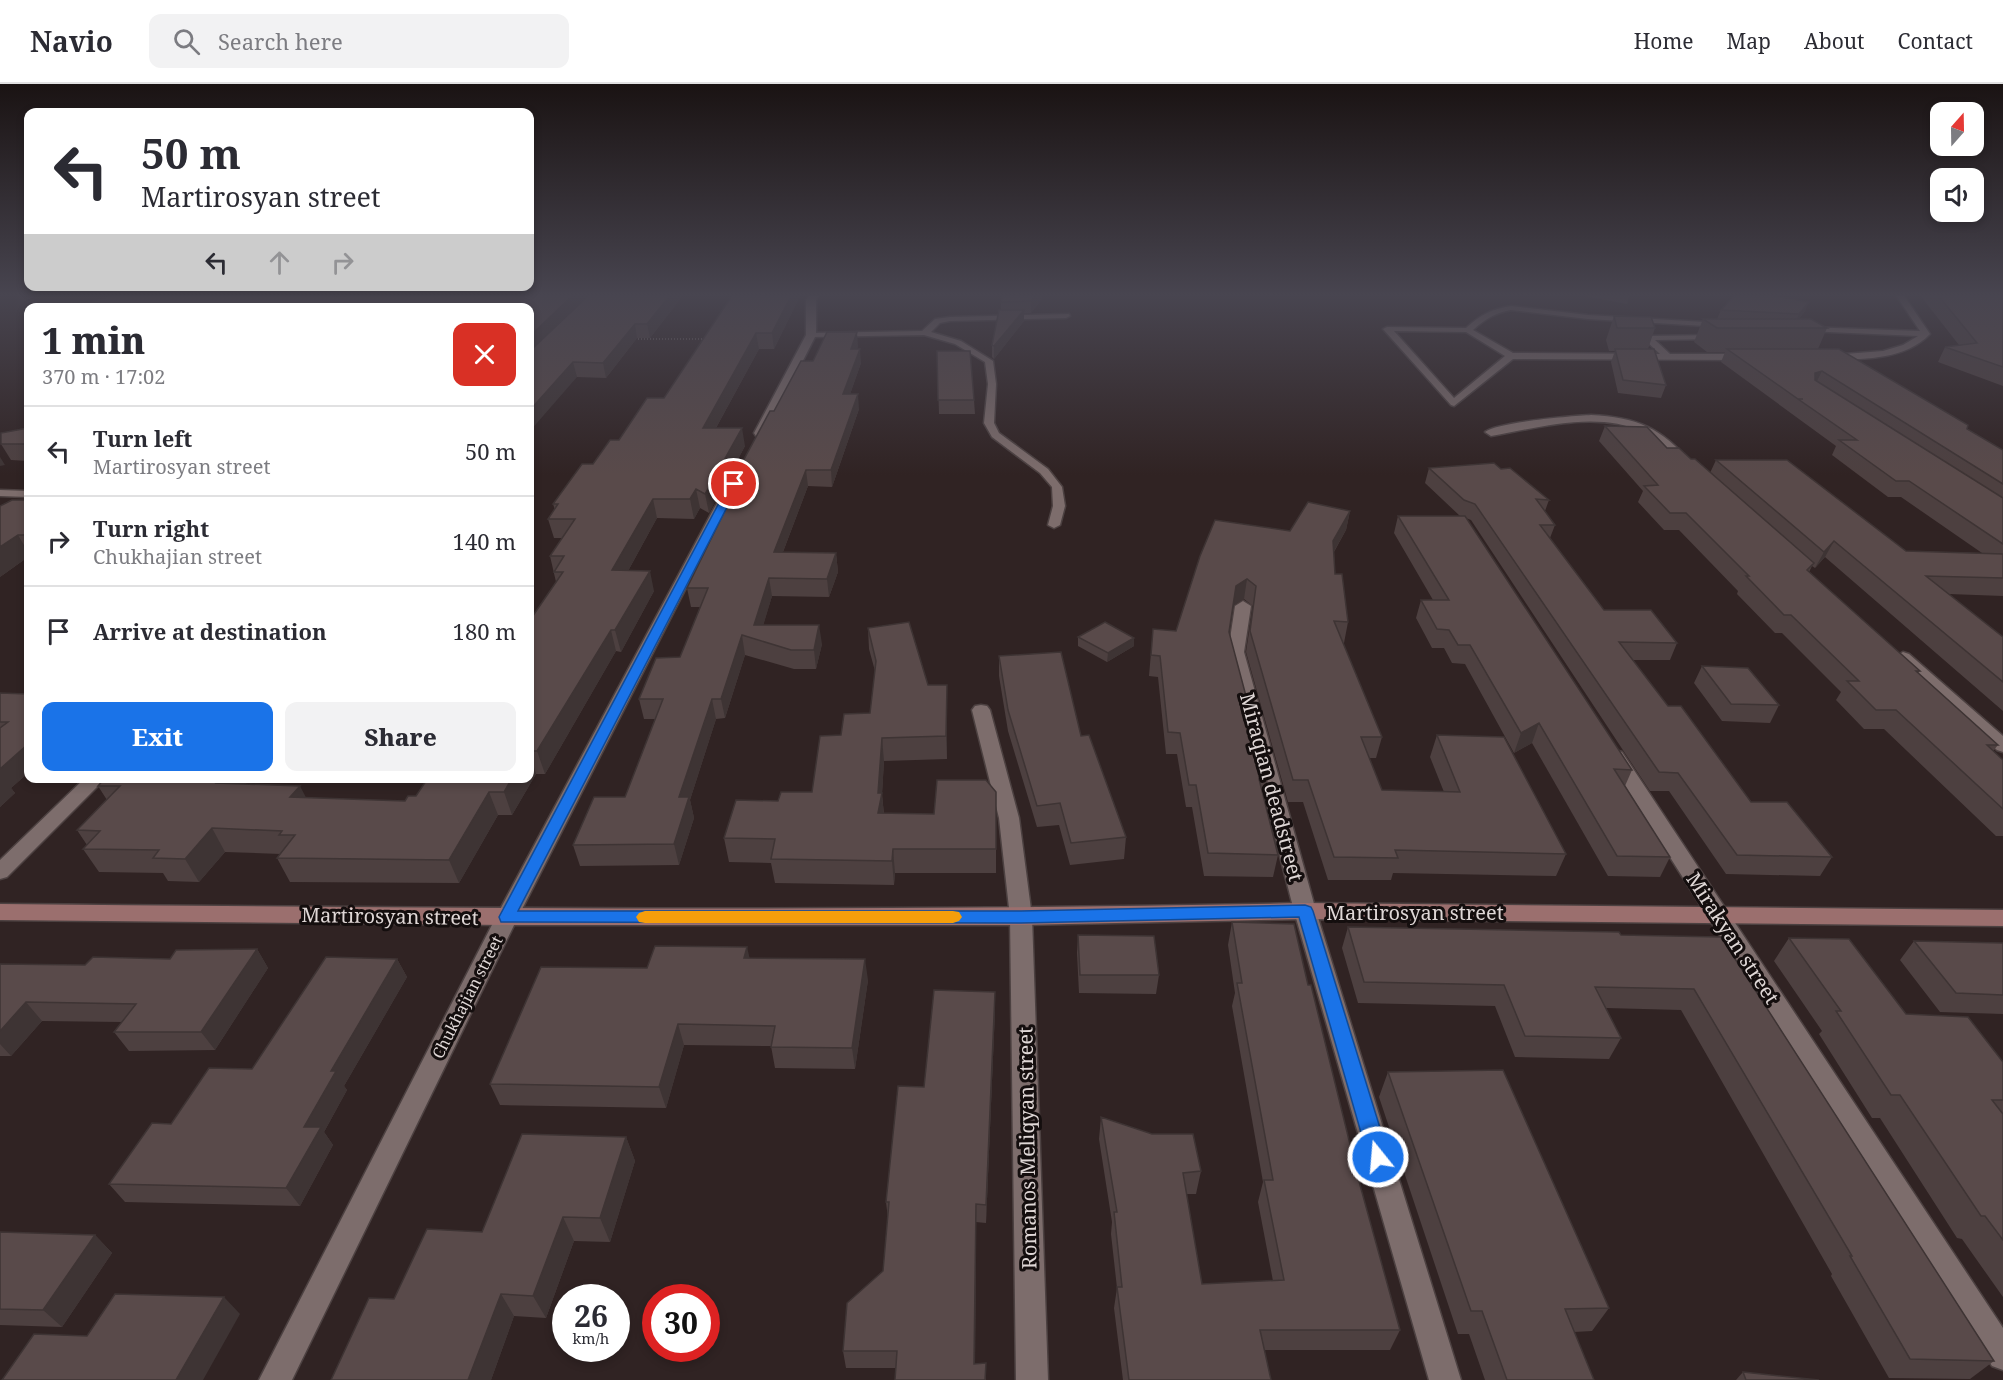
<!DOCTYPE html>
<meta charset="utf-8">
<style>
:root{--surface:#fff;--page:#f2f2f3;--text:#2b2b33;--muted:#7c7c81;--line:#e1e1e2;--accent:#1a73e8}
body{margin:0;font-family:"Noto Serif",serif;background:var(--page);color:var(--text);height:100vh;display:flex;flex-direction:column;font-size:22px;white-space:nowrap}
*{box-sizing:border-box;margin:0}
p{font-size:20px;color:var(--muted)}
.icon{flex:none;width:33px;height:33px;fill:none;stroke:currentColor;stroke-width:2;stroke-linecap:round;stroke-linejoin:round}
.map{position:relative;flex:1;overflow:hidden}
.side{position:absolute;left:24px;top:219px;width:510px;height:480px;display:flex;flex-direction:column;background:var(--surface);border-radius:12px;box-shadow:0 3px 9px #0003}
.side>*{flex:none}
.guide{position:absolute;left:24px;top:24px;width:510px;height:183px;border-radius:12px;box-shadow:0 3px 9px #0003;background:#fff;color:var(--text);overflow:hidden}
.needle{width:39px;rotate:20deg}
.tools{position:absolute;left:1930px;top:18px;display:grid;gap:12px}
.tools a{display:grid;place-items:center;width:54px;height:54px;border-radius:12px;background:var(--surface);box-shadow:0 3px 9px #0003;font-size:30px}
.speed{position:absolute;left:552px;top:1200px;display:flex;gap:12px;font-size:30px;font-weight:700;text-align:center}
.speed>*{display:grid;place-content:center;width:78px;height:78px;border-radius:50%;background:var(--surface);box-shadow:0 3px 9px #0003;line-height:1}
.speed small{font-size:15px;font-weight:400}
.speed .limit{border:9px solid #d22;background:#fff;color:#111}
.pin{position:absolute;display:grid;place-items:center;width:51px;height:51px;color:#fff;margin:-26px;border:3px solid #fff;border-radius:50%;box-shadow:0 2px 6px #0007}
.me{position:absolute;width:66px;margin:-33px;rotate:343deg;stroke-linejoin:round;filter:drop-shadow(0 0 4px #0008)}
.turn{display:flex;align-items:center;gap:21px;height:126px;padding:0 18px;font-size:27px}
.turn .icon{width:78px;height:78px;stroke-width:2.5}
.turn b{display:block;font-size:42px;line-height:51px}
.lanes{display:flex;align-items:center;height:57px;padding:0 18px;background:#0003;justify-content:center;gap:30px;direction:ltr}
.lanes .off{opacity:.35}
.round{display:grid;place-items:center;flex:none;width:63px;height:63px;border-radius:12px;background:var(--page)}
.summary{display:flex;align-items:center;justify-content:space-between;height:102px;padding:0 18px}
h1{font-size:36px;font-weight:800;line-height:45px}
.button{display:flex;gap:12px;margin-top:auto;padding:12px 18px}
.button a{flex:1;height:69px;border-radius:12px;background:var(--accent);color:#fff;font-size:24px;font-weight:800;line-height:69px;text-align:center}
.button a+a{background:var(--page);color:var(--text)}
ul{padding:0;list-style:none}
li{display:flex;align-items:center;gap:18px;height:90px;padding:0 18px;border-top:2px solid var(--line)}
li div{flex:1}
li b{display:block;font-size:22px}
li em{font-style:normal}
header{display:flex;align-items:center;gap:36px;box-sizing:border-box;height:84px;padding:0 30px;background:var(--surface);border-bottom:2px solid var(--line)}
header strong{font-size:28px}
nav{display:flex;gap:33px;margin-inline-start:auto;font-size:21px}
.search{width:420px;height:54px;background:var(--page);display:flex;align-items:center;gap:15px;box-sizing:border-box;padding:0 21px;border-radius:12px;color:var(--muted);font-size:22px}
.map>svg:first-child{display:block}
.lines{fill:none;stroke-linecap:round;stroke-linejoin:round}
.lane-casing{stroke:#4c4141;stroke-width:3}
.street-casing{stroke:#4c4141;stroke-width:3}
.secondary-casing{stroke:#4c4141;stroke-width:3}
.path{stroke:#695e5d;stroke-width:2;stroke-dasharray:1 2;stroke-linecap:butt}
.lane{fill:#7d6d6c;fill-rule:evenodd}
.street{fill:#7d6d6c;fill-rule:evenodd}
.secondary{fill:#9b6f6e;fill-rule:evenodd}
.wall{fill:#4d4040}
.shaded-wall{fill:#3e3434}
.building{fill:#594a4a;stroke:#3e3434;stroke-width:1.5}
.route{fill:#1a73e8;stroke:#114b97;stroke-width:1.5}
.slow{fill:#f59e0b}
.labels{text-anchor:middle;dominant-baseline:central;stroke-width:6;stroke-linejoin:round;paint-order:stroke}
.street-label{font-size:16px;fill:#dfd7d6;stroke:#140e0e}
.near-street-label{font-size:20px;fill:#dfd7d6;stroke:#140e0e}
</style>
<header>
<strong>Navio</strong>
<div class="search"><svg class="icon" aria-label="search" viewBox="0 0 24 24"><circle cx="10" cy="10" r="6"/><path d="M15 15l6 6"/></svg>Search here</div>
<nav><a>Home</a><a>Map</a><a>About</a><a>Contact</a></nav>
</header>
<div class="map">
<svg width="2003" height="1296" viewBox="0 0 2003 1296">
<rect width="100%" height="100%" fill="#302323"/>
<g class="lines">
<defs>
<path id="lane" d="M1895,210H1903L1930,250C1906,275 1867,275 1835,276L1831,273L1832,271L1883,267L1903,261L1918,252L1806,247L1802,245L1806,243L1920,247Z
M1511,222L1588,231L1722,239L1726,241L1722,243L1588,235L1511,226C1495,229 1485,235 1473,246L1513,269L1660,270L1645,256V252L1715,251H1718V255L1655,256L1670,270H1742L1746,273L1742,276L1513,275L1454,322L1451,321L1383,245L1387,243L1466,244C1480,231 1492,225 1511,222ZM1394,247L1466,248L1505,272L1454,314Z
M1069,230L1070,232L1066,234L950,237L940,239L931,248L961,257L993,277L996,300L994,339L999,349L1048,385L1062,403L1065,422L1060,441L1054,444L1048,441L1053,422L1052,403L1040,389L992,353L984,339L988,300L985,278L955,260L924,251L811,253L807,251L811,249L922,247L935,235L950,233Z
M0,406L28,407V413L0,412Z"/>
<path id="street" d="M811,210H819L816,216V251L766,349L760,353L756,352L754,349L806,251V216Z
M1591,331C1636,333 1662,344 1691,379L1689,382H1681C1668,371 1657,355 1642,348C1598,326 1537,344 1491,352L1485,348C1497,338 1572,332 1591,331Z
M733,396L739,400L518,833L292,1296H259L496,833L727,400Z
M1243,517L1251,522L1244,568L1316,827L1461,1296H1429L1294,827L1228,568L1235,522Z
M1903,568L1909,570L2003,652V668L1997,666L1897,576L1895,573Z
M981,621L987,622L990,626L1019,734L1032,833L1048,1296H1016L1010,833L999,734L972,626L975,622Z
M1615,666L1622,668L2003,1244V1286L1992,1282L1606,672L1608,668Z
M85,694H106L7,793L0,795V776Z"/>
<path id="secondary" d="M1305,819L2003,826V842L1305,835L1021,841H507L0,836V820C435,824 870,828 1305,819Z"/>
</defs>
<!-- lane casing -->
<use href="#lane" class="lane-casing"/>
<!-- street casing -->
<use href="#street" class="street-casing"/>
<!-- secondary casing -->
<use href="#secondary" class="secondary-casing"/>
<!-- path -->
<path class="path" d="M632,255H706"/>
<!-- lane -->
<use href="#lane" class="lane"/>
<!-- street -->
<use href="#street" class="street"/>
<!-- secondary -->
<use href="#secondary" class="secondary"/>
</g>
<!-- wall -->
<path class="wall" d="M348,210H681V214L650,254H637L606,294L577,293L346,212Z
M733,210H801L774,265H759L716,344L745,362L709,429L700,424L694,435L657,434L628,487L654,507L621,568L616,567L545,690H536L512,731H498L459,799L290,798L277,774L281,770L225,768L199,798L168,797L163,789L99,788L83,765L87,761L77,746L107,716L98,702L247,700L306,714L405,717L416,712L530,694V536L556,498L550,472L562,454H554L548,435L555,426L553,420L593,380L664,314Z
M1574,210H1630L1627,220Z
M1919,210H2003V302L1938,278L1945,263L1959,261Z
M1042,215L1031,229H1024V237L994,275L992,273V261L1001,226V218Z
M1721,226L1805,227L1799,235L1827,244L1818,265L1967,345L2003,366V512L1949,510L2003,553V627L1825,473L1815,484L1812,482L1809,488L1920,587L1918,589L1998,661L1993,667L2003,676V752H1996L1884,645H1864L1836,616L1841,608L1782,549H1775L1737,510L1738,507L1679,446H1664L1638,418L1643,407L1599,357L1605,342L1667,364L1691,375L1710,389L1716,376L1906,467L1982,469L1901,413H1888L1832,371L1836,362L1721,278L1725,268H1707L1694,258L1703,235H1717Z
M1614,232L1655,244L1648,265L1666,301L1661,314L1618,309L1611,278L1615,267H1609L1606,256Z
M858,262L857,265L861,279L850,310L859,325L832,403L808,402L783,468L836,469L838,488L829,513L772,512L763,541L822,560L816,585H794L745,571L725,634L716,635L690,716L694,734L679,781L580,782L573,761L625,713L655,635H644L639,615L680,573L700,523H691L687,504L723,429L721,418L774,327Z
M937,267L974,316L975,330H939Z
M28,344V377L11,376L1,360Z
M1429,384L1501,385L1549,416L1545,427L1555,441L1550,454L1604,526L1677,559L1670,576H1633L1668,622L1751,718L1832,773L1820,792L1726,790L1669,707H1650L1471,436L1466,434L1632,686L1625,702L1670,773L1660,793L1608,792L1532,659L1514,669L1465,580L1452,579L1444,564H1432L1416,534L1421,516H1433L1394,449L1398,432H1462H1460L1425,399Z
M28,416V473L0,493Z
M1350,427L1346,446L1334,468L1335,490L1348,538L1344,559H1343L1382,653L1376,674H1369L1382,706L1444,708L1430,673L1437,651L1566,770L1556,792L1393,789L1391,796H1328L1303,718H1288L1246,568L1253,522L1244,515L1233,522L1229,548L1268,695L1264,716L1278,771L1273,793L1204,792L1192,723H1186L1177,670H1166L1158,593L1149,592L1153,545L1176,547L1290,447Z
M868,544L928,601H947V675L884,677L882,710L884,730H934L996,708V789H895L894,801L775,799L771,779L729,778L724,754L778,717L812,708L841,651L870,629L875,587L869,565Z
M1078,553L1134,554V562L1107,578L1078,562Z
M999,572L1081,652L1126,753L1124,775L1070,781L1059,741L1037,743L1008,647L999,592Z
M1702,582L1779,621L1770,639L1722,637L1694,599Z
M0,609L28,610V689L11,704L15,709L0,723Z
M1232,838L1308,901L1360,1101L1400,1246L1390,1266H1264L1271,1296H1123L1114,1224L1117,1204L1111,1150L1112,1138L1099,1055L1101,1033L1201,1087L1196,1110H1186L1202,1200L1273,1197L1258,1118L1263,1098L1232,922L1235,909L1228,861Z
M1348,843L1621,851L1721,853L1994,1277L1970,1295L1889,1294L1831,1192L1832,1190L1681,926L1606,924L1621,954L1609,975L1515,973L1495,922L1358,919L1342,864Z
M1078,851L1159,891L1156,910L1079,909L1077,869Z
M1789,854L1906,930L2003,978V1213L1962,1155L1957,1154L1880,1034H1872L1819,950L1822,947L1774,877Z
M1914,857L2003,859V930L1940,928L1900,876Z
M257,865L268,884L215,966L129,967L114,948L122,938L42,937L11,972H0V880L85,881L170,875Z
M750,874L868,896L855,985L775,984L771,962L684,961L666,1024L500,1021L490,1000L647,884Z
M397,875L407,893L344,1002L347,1006L324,1048L333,1061L300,1122L125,1118L109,1100L171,1040L252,985Z
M995,926L986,1139L976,1138L975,1280L986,1279V1296H895L896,1284H846L843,1267L883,1187L888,1135L886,1118L924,1003Z
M1388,988L1609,1224L1592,1247L1574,1248L1594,1296H1485L1469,1250H1458L1379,1013Z
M626,1053L635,1077L610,1158L574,1157L546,1234L514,1232L491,1296H331L482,1148Z
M0,1148L95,1151L112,1169L62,1243L0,1241Z
M1743,1288L1819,1296H1736Z"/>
<!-- shaded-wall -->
<path class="shaded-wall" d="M332,210H345L347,215L337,222Z
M574,210H591L530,270V252Z
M671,210H681V214L650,254L647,240Z
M792,210H801L774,265L772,249Z
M1037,210H1042V215L1031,229V217Z
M1809,218L1805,227L1795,240L1799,230Z
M1024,226V237L994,275V262Z
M635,240L637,254L606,294L603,279Z
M857,248L858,262L852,279L851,265Z
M756,249L759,265L706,362L703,344Z
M860,265L861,279L845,325L843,310Z
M573,278L577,293L530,347V326Z
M1822,287L1815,301V289Z
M858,310L859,325L832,403L831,386Z
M742,344L745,362L709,429L705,410Z
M0,373L5,381L0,382Z
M806,386L808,402L776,486L774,468Z
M696,405L700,424L694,435L690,415Z
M653,415L657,434L617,507L612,486Z
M1350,427L1346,446L1329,476L1333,457Z
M18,451L28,468V473L0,493V463Z
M1834,457L1825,473L1815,484L1824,468Z
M836,469L838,488L829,513L827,495Z
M650,487L654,507L621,568L615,546Z
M769,494L772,512L759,556L754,541Z
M1247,495L1244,515L1233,522L1236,502Z
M819,541L822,560L816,585L814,566Z
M611,546L616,567L545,690L537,667Z
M742,551L745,571L725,634L721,615Z
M1134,554V562L1107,578L1108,569Z
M947,601V675L946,652Z
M712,615L716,635L690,716L694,734L679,781L674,760L679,713Z
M1539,639L1532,659L1514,669L1521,649Z
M882,654L884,677L882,710L884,733L878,729V709Z
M28,660V689L11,704L15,709L0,723V685Z
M530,671L536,690L512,731L504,708L512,694H530Z
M216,694H244L247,701L216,699Z
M300,702L312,725L290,713Z
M489,708L498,731L459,799L449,776Z
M212,744L225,768L199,798L185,775Z
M893,765L895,789L894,801L892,777Z
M747,863L752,884L744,874Z
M257,865L268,884L215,966L201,948Z
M397,875L407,893L344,1002L347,1006L324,1048L333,1061L300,1122L286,1104L304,1043L331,987Z
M865,875L868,896L855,985L852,964Z
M995,908V926L986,1139V1121Z
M26,918L42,937L11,972L0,960V947Z
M678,940L684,961L666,1024L659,1003Z
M626,1053L635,1077L610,1158L600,1134Z
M976,1120V1138L975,1296L974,1280Z
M563,1133L574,1157L546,1234L533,1212Z
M95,1151L112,1169L62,1243L43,1226Z
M501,1210L514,1232L491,1296H468Z
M224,1213L240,1230L203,1296H176Z"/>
<!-- building -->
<path class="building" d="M118,210H332L333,213L346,212L348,210H574L530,252V224H69Z
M590,210H671L647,240H635L603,279L573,278L530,326V267Z
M733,210H792L772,249H756L703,344H742L705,410L696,405L690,415H653L612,486L650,487L615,546H611L537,667H530V536L563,488H554L564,472H550L575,435H548L558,420H553L582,380H593L610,356H619L647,314H664Z
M1003,210H1037L1031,217L1001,218Z
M1735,210H1763L1809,218L1799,230L1721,226Z
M1937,210H2003V283L1945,263L1977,259Z
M999,226H1024L994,262L992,261Z
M1614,232L1651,233L1655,244H1617Z
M1703,235H1811L1827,244H1717Z
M827,248H857L851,265H860L843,310H858L831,386H806L774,468L836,469L827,495L769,494L754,541H819L814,566H791L742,551L721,615H712L679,713H689L674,760L573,761L594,713H625L663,615H639L656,574L680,573L708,504H687L729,418H721L770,327H774L801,277H813Z
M1615,265H1654L1666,301L1623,296Z
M1727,265H1839L1968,341L1967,345L2003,366V400L1822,287L1815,289V296L2003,414V460L1909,397H1896L1839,356H1857L1798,315H1803H1798Z
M937,267H970L974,316H938Z
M1605,342L1647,343L1667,364H1679L1691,375H1695L1814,479L1807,486L1920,587H1916L1998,661H1987L2003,676V725L1896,626H1876L1847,597H1859L1791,531H1784L1746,492H1749L1686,429H1670L1644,402L1658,401Z
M28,344V360H1V349Z
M1716,376H1787L1906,467L2003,470V494L1926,492L2003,553V598L1834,457L1824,468Z
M1494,379L1501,385L1510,384L1549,416L1536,415L1555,441H1540L1604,526H1651L1677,559L1619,558L1668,622H1681L1751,718H1787L1832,773L1737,771L1678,689L1659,688L1475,420L1464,416L1429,384Z
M12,416H28V451H18L0,463V422Z
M1308,418L1350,427L1333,457L1335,490H1342L1348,538L1334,537L1382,653H1361L1382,706L1460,708L1437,651L1504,653L1566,770L1395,766L1398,774L1334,773L1308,696H1293L1250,547L1256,502L1247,495L1236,502L1229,548L1268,695H1259L1278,771L1208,769L1196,701H1189L1180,649L1168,648L1160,572L1151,571L1153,545L1176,547L1200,472L1215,436L1290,447Z
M1398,432H1465L1632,686L1614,685L1670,773L1617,772L1539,639L1521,649L1470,561H1458L1449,546L1437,545L1421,516H1449Z
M909,538L928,601H947L946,652L882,654L878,709H882L878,729L934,730L937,696H986L996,708V765H893L892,777L771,775L775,755L724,754L736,716L778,717L781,708H812L820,652L841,651L844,630L870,629L876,577L868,544Z
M1105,538L1134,554L1108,569L1078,553Z
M1061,568L1081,652L1089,651L1126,753L1071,759L1060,719L1037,722L1008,626L999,572Z
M1702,582L1748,584L1779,621L1731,620Z
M0,609L28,610V660L0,685V644L8,638H0Z
M105,694H220L216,699L300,702L290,713L405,717L408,712H416L428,694H512L504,708H489L449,776L277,774L295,751H279L282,747L212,744L185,775L153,774L159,766L83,765L100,747L77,746L120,702H98Z
M1232,838L1294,840L1308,901H1311L1360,1101L1400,1246H1260L1271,1296H1129L1117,1203H1122L1114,1128H1117L1101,1033L1152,1050H1193L1201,1087L1183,1089L1202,1200L1284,1196L1264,1096H1273L1237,899H1242Z
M1348,843L1619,848L1621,851L1721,853L1994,1277L1910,1275L1850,1172H1852L1694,905L1595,903L1621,954L1525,952L1504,901L1364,898Z
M1078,851L1154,852L1159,891H1080Z
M1789,854L1849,855L1906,930L1968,933L2003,978V1016H1992L2003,1030V1156L1985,1132H1981L1900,1011H1891L1836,927H1841Z
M1914,857L2003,859V911L1956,909Z
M655,862L747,863L744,874L865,875L852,964L771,963L775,942L678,940L659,1003L490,1000L541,883L647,884Z
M257,865L201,948H114L136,920L26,918L0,947V880L85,881L93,873L170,875L176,866Z
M326,873L397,875L331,987H336L304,1043H321L286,1104L109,1100L152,1039L171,1040L209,984L252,985Z
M934,906L995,908L986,1121L976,1120L974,1280L986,1279L985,1296H895L897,1267H843L847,1219L883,1187L889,1118H886L898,1002L924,1003Z
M1503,986L1609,1224L1565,1225L1594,1296H1507L1482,1227H1471L1388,988Z
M522,1050L626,1053L600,1134L563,1133L533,1212L501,1210L468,1296H331L369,1214L394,1215L427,1145L482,1148Z
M0,1148L95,1151L43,1226L0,1225Z
M115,1210L224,1213L176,1296H2L34,1250L87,1252Z
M1743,1288L1819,1296H1746Z"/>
<!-- sky -->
<linearGradient id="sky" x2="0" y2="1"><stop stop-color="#1a1313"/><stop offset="0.54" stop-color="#484550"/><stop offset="1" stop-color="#484550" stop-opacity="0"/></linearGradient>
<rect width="2003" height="391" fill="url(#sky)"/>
<!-- route -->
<path class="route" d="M734,397L739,400L518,827H1021L1305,821L1311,823L1313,827L1389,1073L1386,1079L1378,1082L1371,1079L1368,1073L1299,833L1021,839L501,838L499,833L729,400Z"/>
<!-- slow -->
<path class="slow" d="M645,827H953L959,828L962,833L959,837L953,839H645L639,838L636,833L639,829Z"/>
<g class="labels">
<!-- street labels -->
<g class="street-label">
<text transform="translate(467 913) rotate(-63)">Chukhajian street</text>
</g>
<!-- near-street labels -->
<g class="near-street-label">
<text transform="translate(1272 703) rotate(75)">Miraqian deadstreet</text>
<text x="1415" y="828">Martirosyan street</text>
<text transform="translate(390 832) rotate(1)">Martirosyan street</text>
<text transform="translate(1733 854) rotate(57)">Mirakyan street</text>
<text transform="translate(1027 1064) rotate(-91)">Romanos Meliqyan street</text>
</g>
</g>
</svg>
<div class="tools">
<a><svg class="needle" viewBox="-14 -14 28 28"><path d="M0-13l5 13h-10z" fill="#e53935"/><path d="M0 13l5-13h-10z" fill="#7c7c81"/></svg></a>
<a><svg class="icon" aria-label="sound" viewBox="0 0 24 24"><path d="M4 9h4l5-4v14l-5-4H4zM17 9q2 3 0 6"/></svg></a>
</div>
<div class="speed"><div>26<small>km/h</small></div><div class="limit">30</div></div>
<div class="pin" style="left:734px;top:400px;background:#d93025"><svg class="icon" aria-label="arrive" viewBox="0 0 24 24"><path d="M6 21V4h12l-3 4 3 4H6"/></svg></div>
<svg class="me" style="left:1378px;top:1073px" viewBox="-20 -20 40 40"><circle r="17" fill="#1a73e8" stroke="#fff" stroke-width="3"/><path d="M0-11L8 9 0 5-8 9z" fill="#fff"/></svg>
<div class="guide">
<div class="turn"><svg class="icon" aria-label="left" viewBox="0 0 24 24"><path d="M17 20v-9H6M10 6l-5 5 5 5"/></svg><div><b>50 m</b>Martirosyan street</div></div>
<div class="lanes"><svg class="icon" aria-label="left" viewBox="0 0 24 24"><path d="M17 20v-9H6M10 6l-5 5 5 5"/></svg><svg class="icon off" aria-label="ahead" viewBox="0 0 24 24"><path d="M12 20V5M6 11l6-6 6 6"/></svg><svg class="icon off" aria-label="right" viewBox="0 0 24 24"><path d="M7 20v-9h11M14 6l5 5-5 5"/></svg></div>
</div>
<section class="side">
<div class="summary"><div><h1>1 min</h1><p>370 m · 17:02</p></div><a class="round" style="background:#d93025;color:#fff"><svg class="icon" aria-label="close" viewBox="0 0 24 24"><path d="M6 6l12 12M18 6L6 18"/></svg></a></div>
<ul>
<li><svg class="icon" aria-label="left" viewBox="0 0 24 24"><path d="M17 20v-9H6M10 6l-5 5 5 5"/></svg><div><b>Turn left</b><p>Martirosyan street</p></div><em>50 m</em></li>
<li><svg class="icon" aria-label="right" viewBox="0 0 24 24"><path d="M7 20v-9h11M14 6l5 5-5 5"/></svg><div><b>Turn right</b><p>Chukhajian street</p></div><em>140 m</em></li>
<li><svg class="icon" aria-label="arrive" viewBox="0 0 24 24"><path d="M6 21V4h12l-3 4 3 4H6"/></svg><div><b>Arrive at destination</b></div><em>180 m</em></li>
</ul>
<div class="button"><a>Exit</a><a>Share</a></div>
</section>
</div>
